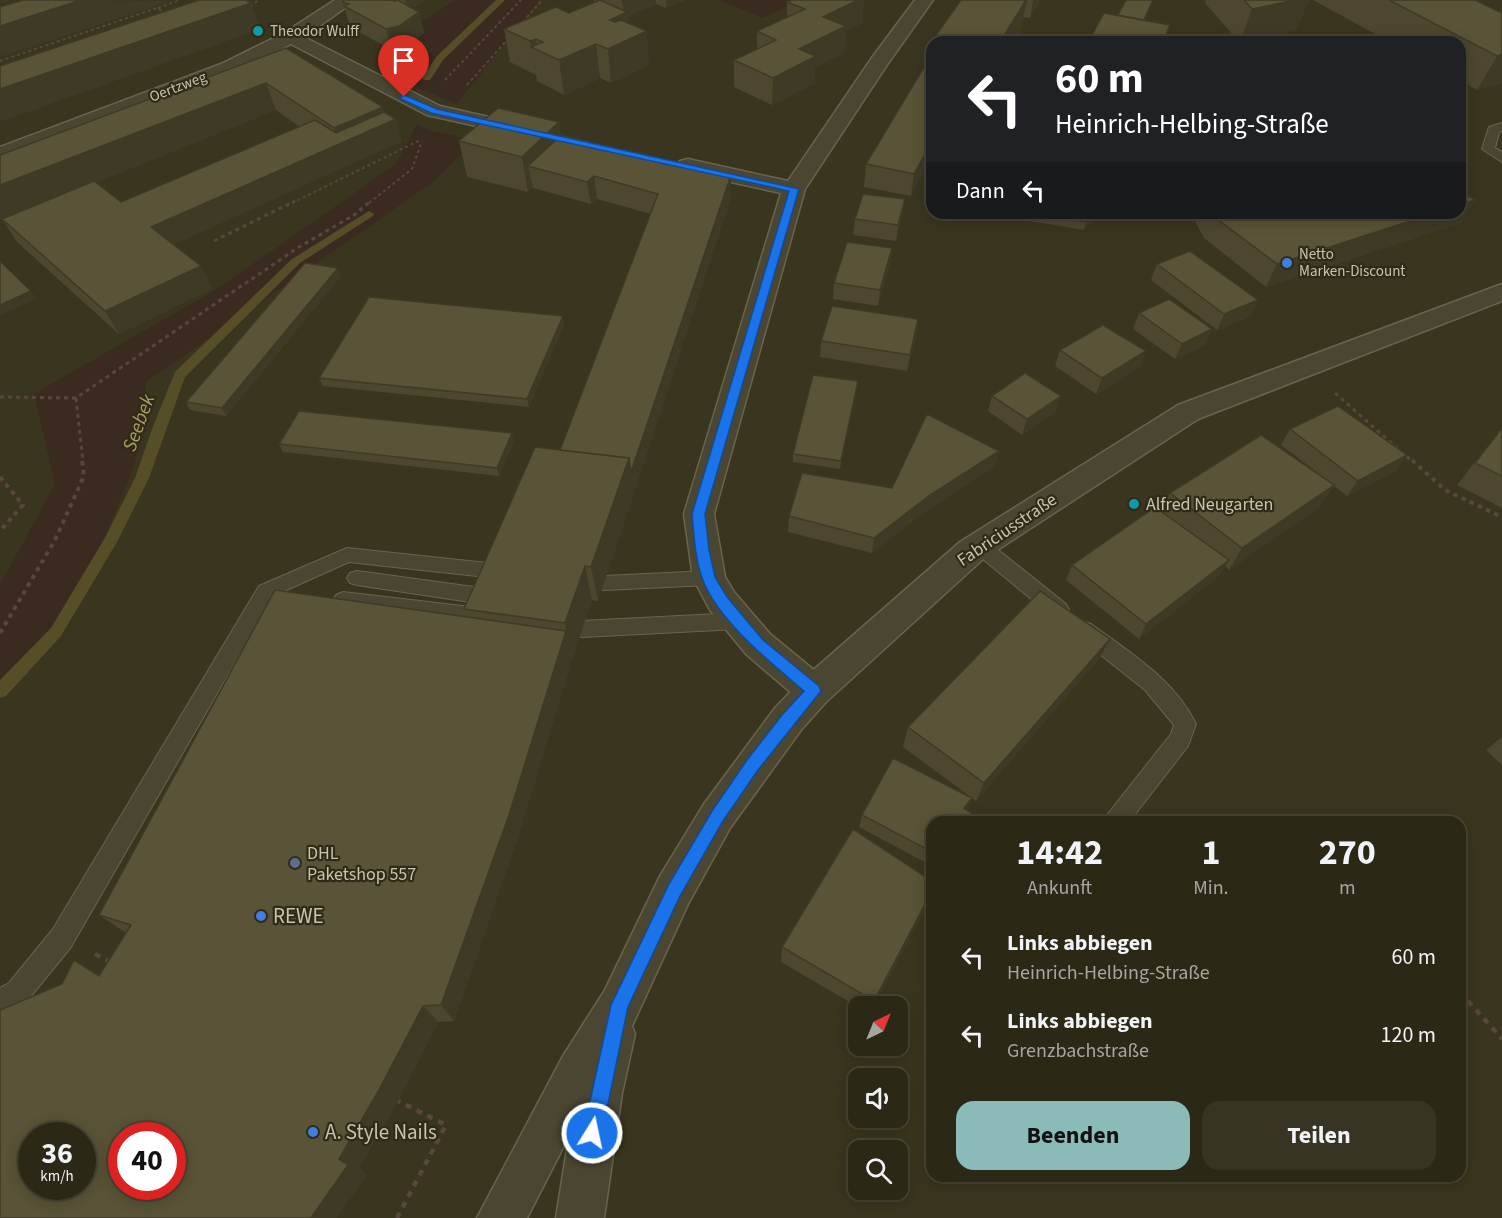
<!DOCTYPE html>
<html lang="de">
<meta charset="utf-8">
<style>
:root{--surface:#2c2816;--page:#383423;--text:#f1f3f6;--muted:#a6a6a1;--line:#484435;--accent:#8bbbb9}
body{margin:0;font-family:"Source Sans 3",sans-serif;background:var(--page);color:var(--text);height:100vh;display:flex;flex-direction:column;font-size:22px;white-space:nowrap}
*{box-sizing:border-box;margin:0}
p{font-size:20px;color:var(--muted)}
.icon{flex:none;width:33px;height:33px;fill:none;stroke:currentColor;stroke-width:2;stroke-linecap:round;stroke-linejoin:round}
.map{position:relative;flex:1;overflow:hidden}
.details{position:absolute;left:926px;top:816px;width:540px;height:366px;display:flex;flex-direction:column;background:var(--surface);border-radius:18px;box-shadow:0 3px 15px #0003,0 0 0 2px var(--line)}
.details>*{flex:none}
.top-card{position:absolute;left:926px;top:36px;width:540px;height:183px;border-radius:18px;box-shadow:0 3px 15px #0003,0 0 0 2px var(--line);background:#202124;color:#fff;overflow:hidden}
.needle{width:39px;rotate:43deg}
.controls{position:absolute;left:848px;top:996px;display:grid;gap:12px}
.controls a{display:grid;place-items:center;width:60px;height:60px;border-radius:12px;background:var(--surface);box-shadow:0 3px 15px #0003,0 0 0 2px var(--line);font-size:30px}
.speed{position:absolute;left:18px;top:1122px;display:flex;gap:12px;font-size:30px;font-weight:700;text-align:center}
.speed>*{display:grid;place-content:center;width:78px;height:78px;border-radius:50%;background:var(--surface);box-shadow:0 3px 15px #0003,0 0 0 2px var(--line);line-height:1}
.speed small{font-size:15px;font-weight:400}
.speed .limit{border:9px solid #d22;background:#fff;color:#111}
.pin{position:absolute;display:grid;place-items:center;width:51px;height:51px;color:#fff;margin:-62px -26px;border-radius:50% 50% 50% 0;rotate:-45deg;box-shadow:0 0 6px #0007}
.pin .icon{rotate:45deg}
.me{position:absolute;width:66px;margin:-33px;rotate:10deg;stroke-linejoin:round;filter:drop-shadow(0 0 4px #0008)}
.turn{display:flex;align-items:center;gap:21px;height:126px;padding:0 30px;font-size:27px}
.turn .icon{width:78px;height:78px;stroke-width:2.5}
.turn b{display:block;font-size:42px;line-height:51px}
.then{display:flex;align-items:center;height:57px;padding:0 30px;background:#0003;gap:12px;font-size:22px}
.eta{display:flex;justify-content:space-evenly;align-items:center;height:102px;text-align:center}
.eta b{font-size:36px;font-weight:700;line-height:42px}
.button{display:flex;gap:12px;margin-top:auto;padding:12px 30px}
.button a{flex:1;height:69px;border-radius:18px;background:var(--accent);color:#111;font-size:24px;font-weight:700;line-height:69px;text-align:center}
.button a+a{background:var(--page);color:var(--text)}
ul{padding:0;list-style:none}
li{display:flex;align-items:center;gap:18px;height:78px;padding:0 30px}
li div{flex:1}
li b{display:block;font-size:22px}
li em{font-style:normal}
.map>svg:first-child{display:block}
.green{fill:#3b2a20}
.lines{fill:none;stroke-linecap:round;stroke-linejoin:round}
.stream{fill:#564e26;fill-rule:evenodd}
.service-casing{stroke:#68644f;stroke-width:2}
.minor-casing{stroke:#68644f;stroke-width:3}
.tertiary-casing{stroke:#68644f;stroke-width:3}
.path-far3{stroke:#59463e;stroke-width:2;stroke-dasharray:3 3;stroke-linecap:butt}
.path-far2{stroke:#59463e;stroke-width:3;stroke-dasharray:4 4;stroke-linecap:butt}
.path-far1{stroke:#59463e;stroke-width:4;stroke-dasharray:4.5 4.5;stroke-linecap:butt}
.path{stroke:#59463e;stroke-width:4.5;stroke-dasharray:6 6;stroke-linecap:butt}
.service{fill:#4a4632;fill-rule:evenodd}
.minor{fill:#4a4632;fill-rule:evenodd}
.tertiary{fill:#4a4632;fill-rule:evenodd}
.wall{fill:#4d472f;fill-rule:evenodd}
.shaded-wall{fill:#3e3a26}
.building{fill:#595337;stroke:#3e3a26;stroke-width:1.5;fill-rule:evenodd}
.route{fill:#1a73e8;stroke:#114b97;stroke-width:1.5}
.culture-dot{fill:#0f9aa8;stroke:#2f2b18;stroke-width:2}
.shop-dot{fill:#3f7fe0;stroke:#2f2b18;stroke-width:2}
.service-dot{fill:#5c6f8a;stroke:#2f2b18;stroke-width:2}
.labels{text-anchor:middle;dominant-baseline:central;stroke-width:4.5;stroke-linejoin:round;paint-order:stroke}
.far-poi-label{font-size:15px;fill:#c7c3ac;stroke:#2f2b18;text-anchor:start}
.far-street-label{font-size:15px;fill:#c7c3ac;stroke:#2f2b18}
.poi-label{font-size:18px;fill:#c7c3ac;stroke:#2f2b18;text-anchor:start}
.street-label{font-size:18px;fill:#c7c3ac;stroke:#2f2b18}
.water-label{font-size:20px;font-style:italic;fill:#ab9d61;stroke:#2f2b18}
.near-poi-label{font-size:21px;fill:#c7c3ac;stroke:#2f2b18;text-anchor:start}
</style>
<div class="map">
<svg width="1502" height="1218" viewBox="0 0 1502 1218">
<rect width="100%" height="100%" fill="#3a351e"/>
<!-- green -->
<path class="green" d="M455,0H539L457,104L396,79L434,50L411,30Z
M720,0H801L762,18Z
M417,125L433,131L475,140L433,182L146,382L135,463L72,619L0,697V585L55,484L34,394L217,289L395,165Z"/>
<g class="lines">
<!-- stream -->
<path class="stream" d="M496,0H505L443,60L430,80H424L422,78L437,56Z
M369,211L374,214L373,216L300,263L185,377L149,478L117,542L61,636L6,696L0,698V680L51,628L106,536L135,478L152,429L175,372L292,259Z"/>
<defs>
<path id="service" d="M1502,123V131L1499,132L1495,148L1502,152V162L1482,149L1489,127Z
M980,539L987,541L1066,604L1069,610L1066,616L1059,618L1052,616L973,551L971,546L973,541Z
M347,548L506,565L513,567L515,572L513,577L501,579L503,582C498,591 487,599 477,603L357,585L350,583L347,578L350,573L357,571L474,587L486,577L349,562L273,596L71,947L27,1001L0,1014V988L9,983L53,929L259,586Z
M709,571L716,573L719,578L716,583L709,585L604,590L597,588L594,583L597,578L604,576Z
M343,592L488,609L495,611L498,617L495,623L488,625L343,608L336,605L333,600L336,595Z
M738,613L745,615L748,621L745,627L738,629L582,637L575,635L572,629L575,623L582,621Z
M1084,622L1091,624C1129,652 1175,680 1196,724L1188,746L1129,822H1104L1107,815L1171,734L1174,725L1145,690L1077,636L1074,630L1077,624Z"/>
<path id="minor" d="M335,0H356L304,37L440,106L533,127L537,131L533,135L526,137L427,115L291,44L235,72L0,161V147L221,64L284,33Z
M915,0H933L887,65L805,189L714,514L725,577L734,592L770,634L826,680L832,691L826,702L814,706L802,702L746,654L710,610L693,578L684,514L781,193L680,171L677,166L680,161L688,159L788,181L871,59Z"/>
<path id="tertiary" d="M1502,284V301L1198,419L982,560L826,702L801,730L730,828L688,904L632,1026L635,1034L622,1093L604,1218H556L569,1136L527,1218H477L563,1056L605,990L660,876L704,804L775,708L802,680L960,542L1178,405Z"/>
</defs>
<!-- service casing -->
<use href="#service" class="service-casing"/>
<!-- minor casing -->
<use href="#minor" class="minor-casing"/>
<!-- tertiary casing -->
<use href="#tertiary" class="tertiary-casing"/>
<!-- path-far3 -->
<path class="path-far3" d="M250,6L259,0
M158,8L180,0
M523,22L542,0
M0,61L157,8L166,13
M445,80L521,0
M467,85L508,39
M292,203L420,140
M369,203L412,169L422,141"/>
<!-- path-far2 -->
<path class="path-far2" d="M214,241L295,201
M1335,393L1413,462
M0,397L76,398L299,247L354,215L371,201
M76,398L83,462"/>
<!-- path-far1 -->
<path class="path-far1" d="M1412,460L1445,490L1502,517
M0,477L23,505L0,531
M0,633L55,540L84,476L82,460"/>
<!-- path -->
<path class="path" d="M95,954L112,963
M1460,992L1502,1039
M397,1218L446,1125L398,1101"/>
<!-- service -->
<use href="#service" class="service"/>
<!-- minor -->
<use href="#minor" class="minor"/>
<!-- tertiary -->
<use href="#tertiary" class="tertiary"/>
</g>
<!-- wall -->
<path class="wall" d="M344,0H424L412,8L419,12L424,33L405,47L392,50L350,27L344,6H345L343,2Z
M593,0H685L666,8L656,4L628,16V23L649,65L611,83L600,78L564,95L537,81L536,75L510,62L504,29L569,13L596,2Z
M792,0H864L862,23L846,31L844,53L815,67V83L772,105L734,87V60L757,49V31L787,17V2Z
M961,0H1040L1030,18L1023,17L1020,32L1014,42H935L936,35Z
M1206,0H1309L1296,30L1241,42H1239L1205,3Z
M1313,0H1475L1502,13V83L1477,90L1460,80V42H1390Z
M286,48L384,112L402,141L174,244L213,288L119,334L17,242L2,219L0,220ZM276,110L300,127L121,202L96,182Z
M932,68V157L911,196L864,187L866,164Z
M561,135L731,198L598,601L592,600L573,656L518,837L454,1021L438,1022L398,1101L359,1168L367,1175L62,984L74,960L99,975L126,933L99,915L467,617L464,609L560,450L651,214L597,199L591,204L533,188L528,192L467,177L459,141Z
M905,199L902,215L896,241L853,235L855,219Z
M1475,200L1461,223L1266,287L1204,238L1191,214L1192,213H1460Z
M1000,213H1102L1084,230L999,216Z
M892,248L890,264L878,306L833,299L834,283Z
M1157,264L1258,300L1251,316L1217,330L1151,280Z
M341,276L226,416L190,410L186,402Z
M1139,313L1212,329L1205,345L1175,359L1133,329Z
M563,316L564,324L529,407L323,386L319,378Z
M916,335L907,371L820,357L821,341Z
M1060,350L1146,351L1140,367L1096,394L1055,366Z
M858,381L840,469L793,462V454Z
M992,396L1056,412L1022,435L988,411Z
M1502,427V508L1457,485Z
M1290,429L1396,471L1347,496L1334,486L1319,507L1229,570L1225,566L1220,575L1139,639L1066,580L1072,565L1161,511L1170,493L1328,481L1281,445Z
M514,441L499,476L283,452L279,444Z
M999,451L994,467L927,510L872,553L788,532L789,516L892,488Z
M1099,659L976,801L903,747L908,727Z
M1502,737V765L1486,750Z
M972,798L967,811L932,822V866L859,827L862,815Z
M932,881V894L930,899L874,1006L858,1007L781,962L782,947Z"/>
<!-- shaded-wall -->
<path class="shaded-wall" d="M0,0H12L0,4Z
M81,0L171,1L0,57V26Z
M405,0H424L408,11Z
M622,0H656V4L628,16L630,39L647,31L649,65L611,83L608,49L610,20L624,14Z
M666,0H685L666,8Z
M858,0H864L862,23L846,31L844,53L815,67V83L772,105L773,78L799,49L823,17Z
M1027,0L1020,32L1014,42H1000Z
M1033,0H1040L1030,18Z
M1153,0H1154L1137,38L1139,30Z
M1296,0H1309L1296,30L1240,42L1252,9Z
M251,3L261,29L0,122V89Z
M419,12L424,33L405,47L392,50L386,29Z
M536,39L538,50L531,47L536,75L530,41Z
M596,44L600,78L564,95L559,60Z
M1502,54V83L1477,90L1497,56Z
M266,83L276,110L0,220V185Z
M383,107L387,123L396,119L402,141L163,249L151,227L339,144L334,128Z
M559,122L565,157L528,166L533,188L528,192L522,157Z
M932,141V157L911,196L914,174Z
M731,175V198L598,601L591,567L629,458Z
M594,176L597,199L591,204L587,182Z
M905,199L902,215L896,241L898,225Z
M1475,200L1461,223L1266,287L1277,264L1435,213H1460V205Z
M1095,213H1102L1084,230L1086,222Z
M892,248L890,264L878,306L880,290Z
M201,266L213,288L119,334L105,311Z
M338,268L341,276L226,416L222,408Z
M31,291L37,299L0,315V305Z
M1258,300L1251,316L1217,330L1224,314Z
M563,316L564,324L529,407L527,399Z
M918,319L916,335L907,371L910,355Z
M1212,329L1205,345L1175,359L1182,344Z
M1146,351L1140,367L1096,394L1102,378Z
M858,381L857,389L840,469L841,461Z
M1061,396L1056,412L1022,435L1027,419Z
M512,433L514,441L499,476L497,468Z
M999,451L994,467L927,510L872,553L874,538L930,495Z
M1407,455L1396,471L1347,496L1358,481Z
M1334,485L1319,507L1229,570L1242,548Z
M1229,560L1220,575L1139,639L1146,624Z
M585,566L592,600L573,656L518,837L454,1021L441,1005L566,631L565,623Z
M1110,639L1099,659L976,801L984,783Z
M972,798L967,811L964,808Z
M932,891L930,899L874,1006H872L874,1001Z
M423,1006L438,1022L398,1101L359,1168L367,1175L337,1218H311L339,1159Z"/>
<!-- building -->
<path class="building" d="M23,0H81L0,26V7Z
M199,0H246L251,3L0,89V66Z
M344,0H391L394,1L398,0L419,12L399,26L386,29L344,6L349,4L343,2Z
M600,0L627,12L610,20L615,22L621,20L647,31L608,49L596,44L559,60L531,47L543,42L536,39L530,41L504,29L556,7L569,13Z
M792,0H858L823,17L846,26L799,49L816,56L773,78L734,60L776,40L757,31L805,9L787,2Z
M961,0H1026L1000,42H973L936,35Z
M1126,0H1153L1144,20L1118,15Z
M1244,0H1296L1252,9Z
M1389,0H1475L1502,13V54L1497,56Z
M1104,13L1170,25L1163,42H1088Z
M286,48L383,107L334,128L266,83L0,185V155Z
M924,67L932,68V141L914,174L866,164Z
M498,108L559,122L522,157L459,141Z
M384,112L396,119L151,227L201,266L105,311L2,219L94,181L121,202L315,120L336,133Z
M561,135L731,175L631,472L629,458L560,450L658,194L594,176L587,182L528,166Z
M1460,191L1475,200L1460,205Z
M863,194L905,199L898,225L855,219Z
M1035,213H1095L1086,222Z
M1211,213H1435L1277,264L1213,216Z
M847,242L892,248L880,290L834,283Z
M1190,251L1258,300L1224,314L1157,264Z
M0,261L31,291L0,305Z
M305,263L338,268L222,408L186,402Z
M369,297L563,316L527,399L319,378Z
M1169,299L1212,329L1182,344L1139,313Z
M832,306L918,319L910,355L821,341Z
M1103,325L1146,351L1102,378L1060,350Z
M1025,373L1061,396L1027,419L992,396Z
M813,375L858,381L841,461L793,454Z
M1338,406L1407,455L1358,481L1290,429Z
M299,411L512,433L497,468L279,444Z
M927,414L999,451L930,495L874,538L789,516L802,473L892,488Z
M1502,428V476L1475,463Z
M1261,435L1334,485L1242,548L1170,493Z
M535,447L629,458L591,567L585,566L565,623L464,609Z
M1155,507L1229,560L1146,624L1072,565Z
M275,590L566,631L509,815L441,1005L423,1006L380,1088L339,1159L348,1165L311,1218H0V1010L62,984L74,960L99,976L131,925L99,915ZM32,1136H82V1186H32ZM122,1136H172V1186H122Z
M1040,591L1110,639L984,783L908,727Z
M893,758L972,798L964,808L984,822H932V852L862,815Z
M853,829L932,881V891L874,1001L782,947Z"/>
<!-- route -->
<path class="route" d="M404,95L437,109L799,189L705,514L709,550L715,577L727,597L763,640L819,686L821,691L758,770L723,821L680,896L628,1007L602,1133L599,1140L592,1142L586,1140L583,1133L611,1005L669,884L712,811L747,760L782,715L804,691C771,663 717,620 702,578C695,558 694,535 692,514L789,191L431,113L401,99L400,97Z"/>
<!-- markers -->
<g class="culture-dot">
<circle cx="258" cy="31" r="6"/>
<circle cx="1134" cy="504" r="6"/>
</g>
<g class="shop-dot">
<circle cx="1287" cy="263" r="6"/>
<circle cx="261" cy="916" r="6"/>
<circle cx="313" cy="1132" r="6"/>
</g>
<circle class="service-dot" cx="295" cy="863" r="6"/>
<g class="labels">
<!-- far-poi labels -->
<g class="far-poi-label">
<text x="270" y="31">Theodor Wulff</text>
<text x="1299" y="254">Netto<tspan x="1299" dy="17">Marken-Discount</tspan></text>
</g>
<!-- far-street labels -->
<g class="far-street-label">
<text transform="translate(178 87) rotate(-21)">Oertzweg</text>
</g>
<!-- poi labels -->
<g class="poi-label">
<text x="1146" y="504">Alfred Neugarten</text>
<text x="307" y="853">DHL<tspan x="307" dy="21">Paketshop 557</tspan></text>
</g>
<!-- street labels -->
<g class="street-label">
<text transform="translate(1007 530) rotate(-34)">Fabriciusstraße</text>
</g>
<!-- water labels -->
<g class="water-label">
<text transform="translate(139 423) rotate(-70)">Seebek</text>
</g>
<!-- near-poi labels -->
<g class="near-poi-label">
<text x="273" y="916">REWE</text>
<text x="325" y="1132">A. Style Nails</text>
</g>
</g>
</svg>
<div class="controls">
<a><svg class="needle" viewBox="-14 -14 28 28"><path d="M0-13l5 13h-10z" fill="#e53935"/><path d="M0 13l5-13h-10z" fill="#a6a6a1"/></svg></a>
<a><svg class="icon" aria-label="sound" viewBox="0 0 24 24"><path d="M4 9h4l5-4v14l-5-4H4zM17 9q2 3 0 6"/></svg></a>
<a><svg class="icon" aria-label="search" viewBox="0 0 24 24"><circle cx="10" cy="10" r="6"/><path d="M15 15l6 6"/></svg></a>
</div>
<div class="speed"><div>36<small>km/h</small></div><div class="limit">40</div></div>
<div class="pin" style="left:404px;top:97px;background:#d93025"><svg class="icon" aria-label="arrive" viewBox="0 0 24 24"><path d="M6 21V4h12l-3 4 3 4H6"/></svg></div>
<svg class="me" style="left:592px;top:1133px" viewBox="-20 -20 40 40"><circle r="17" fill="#1a73e8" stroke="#fff" stroke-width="3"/><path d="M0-11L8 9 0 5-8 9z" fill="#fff"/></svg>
<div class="top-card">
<div class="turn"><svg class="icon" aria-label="left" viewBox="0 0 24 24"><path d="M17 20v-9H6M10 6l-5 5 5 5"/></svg><div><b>60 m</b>Heinrich-Helbing-Straße</div></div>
<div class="then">Dann<svg class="icon" aria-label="left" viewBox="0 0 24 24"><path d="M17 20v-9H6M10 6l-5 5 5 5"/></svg></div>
</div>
<section class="details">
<div class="eta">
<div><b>14:42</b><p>Ankunft</p></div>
<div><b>1</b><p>Min.</p></div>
<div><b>270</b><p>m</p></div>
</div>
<ul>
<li><svg class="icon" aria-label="left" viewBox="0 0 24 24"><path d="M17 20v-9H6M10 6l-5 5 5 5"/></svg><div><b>Links abbiegen</b><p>Heinrich-Helbing-Straße</p></div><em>60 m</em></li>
<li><svg class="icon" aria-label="left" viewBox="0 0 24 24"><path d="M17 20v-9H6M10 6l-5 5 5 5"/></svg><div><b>Links abbiegen</b><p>Grenzbachstraße</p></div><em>120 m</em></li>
</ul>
<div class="button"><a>Beenden</a><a>Teilen</a></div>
</section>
</div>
